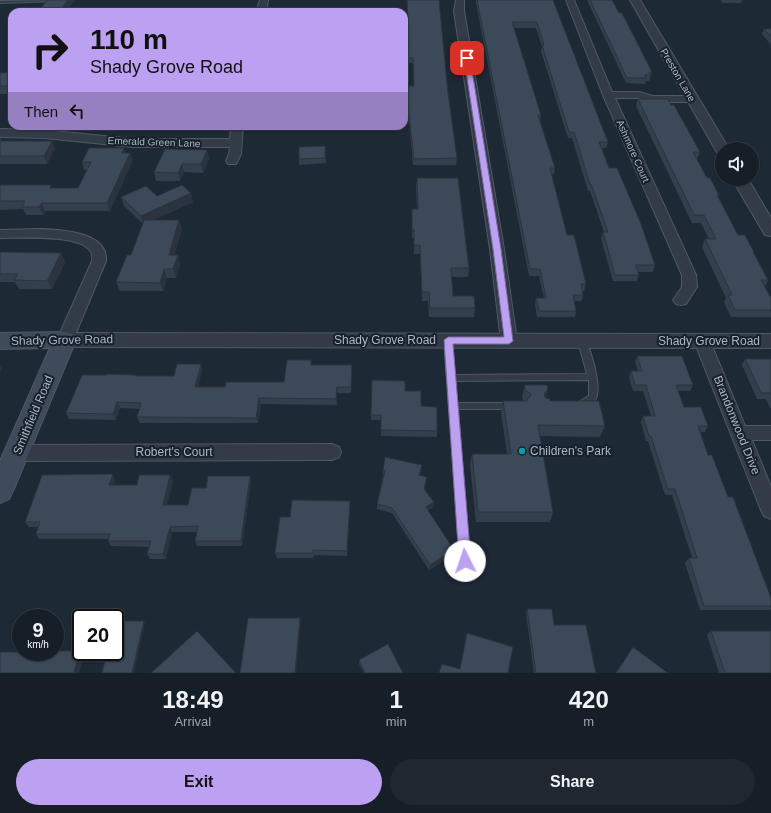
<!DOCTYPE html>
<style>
:root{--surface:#161f28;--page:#1f2730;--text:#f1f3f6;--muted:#9ea2a8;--line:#353d45;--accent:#bca0f2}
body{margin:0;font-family:Helvetica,sans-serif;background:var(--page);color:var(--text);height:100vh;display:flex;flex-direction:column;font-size:15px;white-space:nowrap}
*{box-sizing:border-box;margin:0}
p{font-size:13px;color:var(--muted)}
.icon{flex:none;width:22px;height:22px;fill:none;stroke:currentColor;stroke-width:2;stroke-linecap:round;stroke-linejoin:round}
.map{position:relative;height:673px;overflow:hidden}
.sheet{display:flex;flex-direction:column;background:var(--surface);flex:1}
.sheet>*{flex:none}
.top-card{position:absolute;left:8px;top:8px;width:400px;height:122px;border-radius:12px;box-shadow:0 1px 3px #0004,0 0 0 1px var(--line);background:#bca0f2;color:#111;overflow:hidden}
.buttons{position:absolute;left:715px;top:142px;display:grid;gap:8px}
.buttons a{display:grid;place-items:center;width:44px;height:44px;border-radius:50%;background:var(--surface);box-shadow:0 1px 3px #0004,0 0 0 1px var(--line);font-size:20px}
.speed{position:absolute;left:12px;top:609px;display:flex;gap:8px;font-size:20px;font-weight:700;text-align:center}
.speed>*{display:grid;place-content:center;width:52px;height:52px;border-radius:50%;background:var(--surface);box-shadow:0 1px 3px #0004,0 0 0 1px var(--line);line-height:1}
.speed small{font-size:10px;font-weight:400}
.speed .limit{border:2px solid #111;border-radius:6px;background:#fff;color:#111}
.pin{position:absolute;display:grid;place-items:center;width:34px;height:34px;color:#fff;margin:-17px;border-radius:8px;box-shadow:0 2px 6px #0006}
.me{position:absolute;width:44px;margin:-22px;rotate:356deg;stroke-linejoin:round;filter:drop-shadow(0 0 3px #0008)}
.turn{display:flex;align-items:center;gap:14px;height:84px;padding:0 16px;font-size:18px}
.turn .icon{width:52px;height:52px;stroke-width:2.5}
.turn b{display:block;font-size:28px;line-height:34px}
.then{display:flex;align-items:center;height:38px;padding:0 16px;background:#0003;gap:8px;font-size:15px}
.eta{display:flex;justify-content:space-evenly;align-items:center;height:68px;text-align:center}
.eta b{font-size:24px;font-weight:800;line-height:28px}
.action{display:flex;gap:8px;margin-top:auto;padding:8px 16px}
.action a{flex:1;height:46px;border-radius:24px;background:var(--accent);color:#111;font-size:16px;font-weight:800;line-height:46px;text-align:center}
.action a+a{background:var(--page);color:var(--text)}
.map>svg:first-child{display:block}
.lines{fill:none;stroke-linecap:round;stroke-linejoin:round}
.service-casing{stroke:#4f5865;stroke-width:2}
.minor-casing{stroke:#4f5865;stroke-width:2}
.tertiary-casing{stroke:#4f5865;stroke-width:2}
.secondary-casing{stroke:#4f5865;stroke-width:2}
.service{fill:#323b47;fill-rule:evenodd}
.minor{fill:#323b47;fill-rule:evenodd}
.tertiary{fill:#323b47;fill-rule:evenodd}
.secondary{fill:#3f4a5a;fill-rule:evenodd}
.wall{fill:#343f4d}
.shaded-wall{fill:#2a333e}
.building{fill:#3c4959;stroke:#2a333e}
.route{fill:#bca0f2;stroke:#7a689d}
.culture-dot{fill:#0f9aa8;stroke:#17202b;stroke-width:1.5}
.labels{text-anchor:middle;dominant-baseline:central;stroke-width:4;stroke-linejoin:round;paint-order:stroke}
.far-street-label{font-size:10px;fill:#abb5c4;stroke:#17202b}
.street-label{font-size:12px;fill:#abb5c4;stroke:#17202b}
.poi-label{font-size:12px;fill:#abb5c4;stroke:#17202b;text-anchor:start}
</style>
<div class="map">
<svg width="771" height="673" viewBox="0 0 771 673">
<rect width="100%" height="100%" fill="#1e2936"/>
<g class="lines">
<defs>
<path id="service" d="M60,0L58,1L0,3V1Z
M448,337L452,340L455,375L587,374L578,341L582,338L585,339C591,351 603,389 595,400C592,405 585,408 579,409L576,408L575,406C577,401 585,400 589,395V380L455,381L457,403H512L515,404L516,406L515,408L512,409H458L470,561L469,564L465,566L461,564L460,561L444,340Z"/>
<path id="minor" d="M260,0H268L266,12H256Z
M456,0H464V11L504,249L517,341L515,345L509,347L503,345L501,341L490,249L454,11Z
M566,0H574L612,92H639L653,96H692L697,99L692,102H652L638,98H615L696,275L697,287L686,304L681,305L676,304L673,300L682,287V275L603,95Z
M231,126H243L241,154L236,164H228L226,161L229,154L230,147H133L45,138L0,137V129L45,130L133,139H230Z
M38,229C60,230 108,231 106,261L73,340L71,344L65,346L59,344L57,340L92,261C92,258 93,255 91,252C82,234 18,238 0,238V230Z
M702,335L708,337L710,341L745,426H771V440H752L771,487V519L764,516L761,510L694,341L696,337Z
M332,444L339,447L341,452L339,457L332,460L16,461L9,459L7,453L9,447L16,445Z"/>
<path id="tertiary" d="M630,0H640L729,149H722V153L717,152L715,149Z
M732,179H748L771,218V236L765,235Z
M65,333L771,334V348L65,347L58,345L55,340L58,335Z"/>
<path id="secondary" d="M65,332L73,334L76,340L13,491L9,499L0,503V461L50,348L0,349V333Z"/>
</defs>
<!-- service casing -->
<use href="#service" class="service-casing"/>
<!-- minor casing -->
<use href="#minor" class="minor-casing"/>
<!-- tertiary casing -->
<use href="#tertiary" class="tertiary-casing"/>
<!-- secondary casing -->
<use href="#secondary" class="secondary-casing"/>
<!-- service -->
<use href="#service" class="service"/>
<!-- minor -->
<use href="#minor" class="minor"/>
<!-- tertiary -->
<use href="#tertiary" class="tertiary"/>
<!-- secondary -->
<use href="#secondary" class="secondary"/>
</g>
<!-- wall -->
<path class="wall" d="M407,0L448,93L457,158L456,165H413L409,121L408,92V86H414L413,63H407V46H408Z
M476,0H553L608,142L606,148H602L609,168L655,265L653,272H638L639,275L637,281H613L601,239L603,232H604L590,191H588L572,138H568L541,51L542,47L536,28H514L541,115L540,121L555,168L554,174H551L567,235L586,284L584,291H582L583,295L582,301H574L576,311L575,317H537L535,305L536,298H544L539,276H529L476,3Z
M587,0H612L652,72L649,81H646L645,84L626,83Z
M721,0H742L741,3H722Z
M764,29H771V45L762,34Z
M12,70V94H0V73H6Z
M638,99L700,152L697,159L707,178L719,195L718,198L738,235L754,252V253L768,280L765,287L771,298V317H731L724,302L726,298L702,247L705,239H709L701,223H692L636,106Z
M0,138L2,141H52L55,149L47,164H0Z
M325,146L326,163L299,165V159Z
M124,148L125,153H130L133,160L110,211H45L43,215H26L23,209L0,210V185L52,188H78L87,170H84L82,162Z
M207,150L209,159L203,173L184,172L180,181H156L154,172Z
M417,178L469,268L468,277H451L453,296L475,308L474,317H429L428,301H422L420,254H414V238H412V209H417L416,186Z
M191,193L193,202L153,220L182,229L174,255H178L180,264L176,278H167L163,291H120L116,282L131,255L143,224L124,206L121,197L157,196Z
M0,252L61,253L65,262L52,289H19L15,282H0Z
M637,356L693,385L690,391H678L684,407L708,426L705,432H700L708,455L728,497L771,598V609L769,610H700L685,563L689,558H692L672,495H665L648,441H646L641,422L643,416H651L643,391H633L629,377L631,371H638L635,362Z
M745,359H771V408H770L766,399H757L742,365Z
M312,365H352L351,393H337V405L261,404L258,423H140L137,417L140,409L120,408L116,420L69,419L66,413L136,375L137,376H174L202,370L198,387H225L284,382Z
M525,385L548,390L546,398L550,401L605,426L600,437L540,436L553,512L550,522H476L470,465L472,454H507L501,412L503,401H523L522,397Z
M405,391L421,406L437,431V437L381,436V420H371V415Z
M383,470H422L420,475L426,482L424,490L434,507L428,510L454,550V555L429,570L392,513L377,509V504L383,476Z
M170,475L173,481L167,505H188L206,488L250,476L251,482L242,546H197L195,541L197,532H172L166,559H150L147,554L149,547L111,546L108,541L109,539H39L36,534L38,527H29L25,522L115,480L114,485H137Z
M350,501V506L347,556L314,555L313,558H277L275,553L290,517Z
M527,609L554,625L596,673H534L526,613Z
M711,631L771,673H719L707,635Z
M359,660L403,673H364L359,664Z"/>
<!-- shaded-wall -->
<path class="shaded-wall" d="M68,0H75L66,12H59Z
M52,141L55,149L47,164L44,156Z
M124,148L126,156L122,153Z
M207,150L209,159L203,173L201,164Z
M130,153L133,160L110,211L107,203Z
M182,164L184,172L180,181L178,173Z
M191,193L193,202L143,225L141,216Z
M42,203L45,211L43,215L39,207Z
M179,220L182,229L172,264L169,255Z
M61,253L65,262L52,289L47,281Z
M178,255L180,264L176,278L173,269Z
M164,269L167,278L163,291L160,283Z
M201,364L202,370L197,393L195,387Z
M0,365L2,368L0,372Z
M337,387V405L336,399Z
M548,390L545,402L542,403L545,392Z
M259,398L261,404L258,423L256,418Z
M117,402L120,408L116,420L113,414Z
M422,465V470L419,481V475Z
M113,474L115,480L112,491L109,485Z
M170,475L173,481L166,510L163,505Z
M250,476L251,482L242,546L241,541Z
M350,501V506L347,556V551Z
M434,502V507L425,512L426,507Z
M170,527L172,532L166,559L163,554Z
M454,550V555L429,570L430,565Z
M300,618L301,622L296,673H295Z
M144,621L145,623L134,673H132Z
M80,651L84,655L79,673H74Z"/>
<!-- building -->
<path class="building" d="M47,0H68L59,12H38Z
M407,0H439L448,93L457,158L414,159L409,115L408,86H414L413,58H407V46H409Z
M477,0H553L608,142H599L609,168H617L641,224L655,265H636L639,275H615L603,232H608L591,184H590L574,132H569L542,45H544L537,22H512L541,115H538L555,168H550L567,235H574L586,284H581L583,295H573L576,311H539L536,298H546L540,269H530Z
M590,0H612L619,13H622L652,72H649L651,75H645L646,78H627Z
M764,29H771V37Z
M9,70H12V85L11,86H0V73H6Z
M638,99H668L671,105H674L700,152H693L707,178H710L719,195H717L738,235H745L754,252H753L768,280H761L771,298V310H735L728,295H732L705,239H716L704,215H694Z
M0,141H52L44,156H0Z
M325,146V158L299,159V147Z
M89,148H124L122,153H130L107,203H42L39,207H22L25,201H0V185H51L50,188H78L91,162H82Z
M165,149L207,150L201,164H182L178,173L154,172Z
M417,178H458L469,268H451L453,296H474L475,308H430L429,292H422L420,245H414V230H412V209H418Z
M182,185L191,193L141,216L121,197L146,186L157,196Z
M144,220H179L169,255H178L173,269H164L160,283L116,282L127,255H131Z
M0,252L61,253L47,281L14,280L18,274H0Z
M637,356H682L693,385H676L684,407H701L708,426H698L708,455H712L728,497H733L771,598V606H704L689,558H697L675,489H668L651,436H649L643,416H655L646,385H635L631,371H642Z
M745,359H771V396L770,393H761Z
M287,360H311V365H352L351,387H337L336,399L259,398L256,418L137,417L141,403L117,402L113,414L66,413L82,375H107L108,374L136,375L135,376H174L177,364H201L195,387H225L226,382H284Z
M372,380L405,381V391H421V406L437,407V431L381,430V415H371Z
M525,385H547L548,390L545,392L544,395L546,398L550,399V401H599L605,426L538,425L553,512H478L472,454H511L503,401H527V399L530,397L531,394L525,390Z
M385,457L422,465L419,475L427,477L424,489L434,502L426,507L454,550L430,565L392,508L377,504L385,471L383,470Z
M113,474L109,485H137L139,475H170L163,505H188L192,488H206L208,476H250L241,541H195L198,526L170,527L163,554H147L151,541H108L110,534H36L40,522H25L42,475Z
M292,500L350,501L347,551L313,550V553H275L280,517H290Z
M527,609H552L554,625H586L596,673H536Z
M248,618H300L295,673H240Z
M115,621H144L132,673H102L107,652H115Z
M197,631L236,673H151Z
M711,631H771V673H725Z
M467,633L513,647L508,673H439L442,664L460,669Z
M388,644L403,673H365L359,660Z
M633,647L668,673H616Z
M55,651H80L74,673H0V652H55Z"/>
<!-- route -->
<path class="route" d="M467,56L470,58L501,249L513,341L509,344H453L471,561L469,565L465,567L461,565L459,561L444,340L448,337H504L493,249L464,58Z"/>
<!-- markers -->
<circle class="culture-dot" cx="522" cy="451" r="4"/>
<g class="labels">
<!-- far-street labels -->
<g class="far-street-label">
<text transform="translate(678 75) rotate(60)">Preston Lane</text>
<text transform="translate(154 142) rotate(2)">Emerald Green Lane</text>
<text transform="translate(633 151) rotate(66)">Ashmore Court</text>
</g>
<!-- street labels -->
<g class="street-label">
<text transform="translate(62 340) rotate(-1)">Shady Grove Road</text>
<text x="385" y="340">Shady Grove Road</text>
<text x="709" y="341">Shady Grove Road</text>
<text transform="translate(33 415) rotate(-67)">Smithfield Road</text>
<text transform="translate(737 425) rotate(68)">Brandonwood Drive</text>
<text x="174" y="452">Robert's Court</text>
</g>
<!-- poi labels -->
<g class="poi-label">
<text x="530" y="451">Children's Park</text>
</g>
</g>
</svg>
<div class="buttons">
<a><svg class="icon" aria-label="sound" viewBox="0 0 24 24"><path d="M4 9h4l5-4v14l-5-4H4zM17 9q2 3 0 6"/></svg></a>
</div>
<div class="speed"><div>9<small>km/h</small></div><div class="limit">20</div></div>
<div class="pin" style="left:467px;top:58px;background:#d93025"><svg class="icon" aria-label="arrive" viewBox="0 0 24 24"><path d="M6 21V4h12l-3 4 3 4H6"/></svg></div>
<svg class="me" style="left:465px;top:561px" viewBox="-20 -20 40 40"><circle r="19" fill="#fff"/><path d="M0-13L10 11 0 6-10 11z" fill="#bca0f2"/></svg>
<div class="top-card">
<div class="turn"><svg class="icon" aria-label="right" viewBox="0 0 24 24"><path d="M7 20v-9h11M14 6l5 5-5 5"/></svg><div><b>110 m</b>Shady Grove Road</div></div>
<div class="then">Then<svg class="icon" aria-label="left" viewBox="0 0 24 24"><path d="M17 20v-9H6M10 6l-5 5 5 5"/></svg></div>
</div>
</div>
<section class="sheet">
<div class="eta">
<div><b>18:49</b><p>Arrival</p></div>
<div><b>1</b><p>min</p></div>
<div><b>420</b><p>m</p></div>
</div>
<div class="action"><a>Exit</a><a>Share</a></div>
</section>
